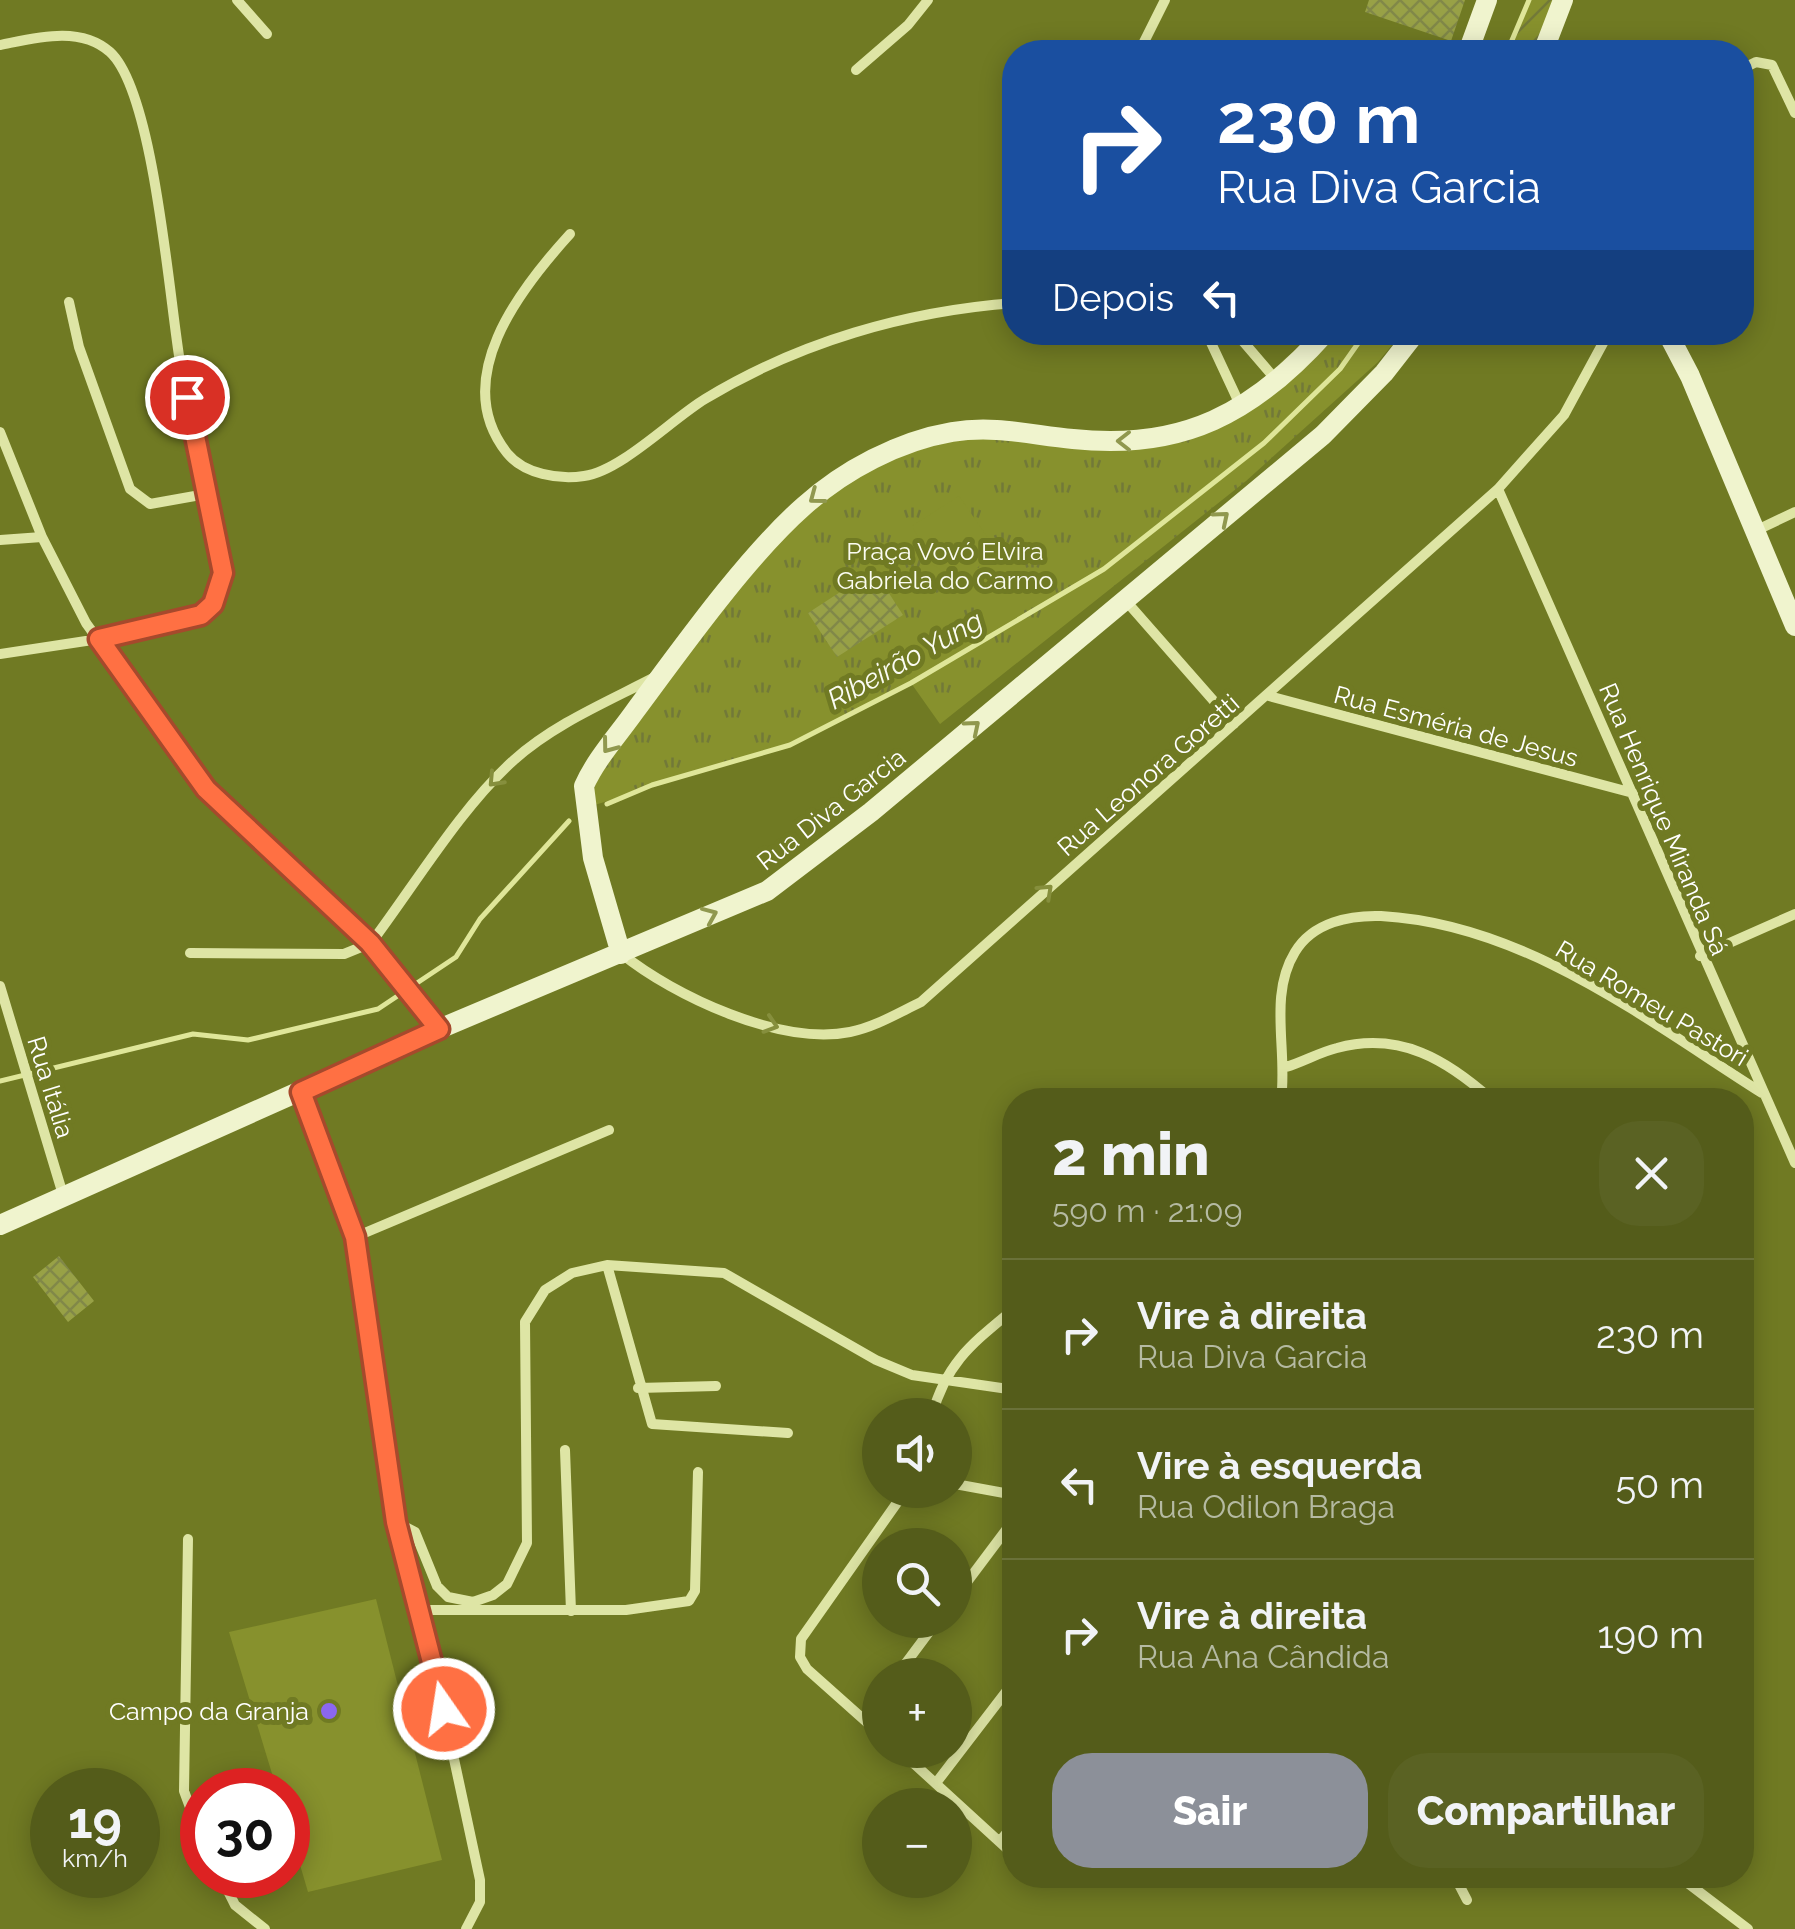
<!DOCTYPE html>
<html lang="pt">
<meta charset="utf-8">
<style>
:root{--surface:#545c1a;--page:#5a6223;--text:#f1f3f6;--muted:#b5baa2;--line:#6a7139;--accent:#8c9099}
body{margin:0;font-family:Raleway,sans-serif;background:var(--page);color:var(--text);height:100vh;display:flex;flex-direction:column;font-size:38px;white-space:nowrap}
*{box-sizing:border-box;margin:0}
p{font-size:32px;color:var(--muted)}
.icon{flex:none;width:55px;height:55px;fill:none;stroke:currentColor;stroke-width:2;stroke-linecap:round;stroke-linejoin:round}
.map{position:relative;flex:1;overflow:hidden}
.panel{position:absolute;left:1002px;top:1088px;width:752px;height:800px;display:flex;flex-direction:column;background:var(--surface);border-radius:40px;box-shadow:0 5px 25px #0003}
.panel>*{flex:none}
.hud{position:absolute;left:1002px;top:40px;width:752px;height:305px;border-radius:40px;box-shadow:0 5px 25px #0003;background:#1a4fa0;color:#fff;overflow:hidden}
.fabs{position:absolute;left:862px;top:1398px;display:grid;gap:20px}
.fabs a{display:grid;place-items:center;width:110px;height:110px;border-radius:50%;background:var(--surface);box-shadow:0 5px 25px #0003;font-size:50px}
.speed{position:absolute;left:30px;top:1768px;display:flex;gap:20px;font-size:50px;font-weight:700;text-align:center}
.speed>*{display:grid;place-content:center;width:130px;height:130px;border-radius:50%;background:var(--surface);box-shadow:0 5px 25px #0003;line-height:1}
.speed small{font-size:25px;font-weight:400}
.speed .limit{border:15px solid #d22;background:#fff;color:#111}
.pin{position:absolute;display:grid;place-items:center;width:85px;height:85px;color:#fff;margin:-42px;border:5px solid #fff;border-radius:50%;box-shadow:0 2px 10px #0007}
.me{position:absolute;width:110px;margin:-55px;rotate:347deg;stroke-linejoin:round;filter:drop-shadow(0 0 8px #0008)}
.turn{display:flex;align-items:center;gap:35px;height:210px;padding:0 50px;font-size:45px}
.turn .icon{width:130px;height:130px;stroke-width:2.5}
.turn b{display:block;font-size:70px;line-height:85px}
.then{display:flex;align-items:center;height:95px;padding:0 50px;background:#0003;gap:20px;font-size:38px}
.round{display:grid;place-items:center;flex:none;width:105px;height:105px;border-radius:40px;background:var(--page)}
.head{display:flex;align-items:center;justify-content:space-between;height:170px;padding:0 50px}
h1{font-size:60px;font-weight:800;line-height:75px}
.primary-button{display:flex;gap:20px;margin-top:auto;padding:20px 50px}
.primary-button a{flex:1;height:115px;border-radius:40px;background:var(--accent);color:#fff;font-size:40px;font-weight:800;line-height:115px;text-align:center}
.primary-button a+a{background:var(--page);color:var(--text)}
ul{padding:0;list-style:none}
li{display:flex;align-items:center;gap:30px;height:150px;padding:0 50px;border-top:2px solid var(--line)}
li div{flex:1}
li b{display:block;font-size:38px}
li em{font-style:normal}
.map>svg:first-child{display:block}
.park{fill:url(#park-tufts)}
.garden{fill:url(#garden-furrows)}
.pitch{fill:#87912d}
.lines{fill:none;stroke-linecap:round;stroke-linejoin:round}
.stream{stroke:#dfe699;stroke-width:5}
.building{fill:url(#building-cross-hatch)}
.street{stroke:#dee5a5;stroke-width:10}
.secondary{stroke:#f0f4ce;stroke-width:20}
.oneway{stroke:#90984e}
.oneway2{stroke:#868f3d}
.route-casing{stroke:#a6492c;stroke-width:25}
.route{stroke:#ff7043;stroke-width:18}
.poi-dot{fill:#8b67f0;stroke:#707a23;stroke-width:4}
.labels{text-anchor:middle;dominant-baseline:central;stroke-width:10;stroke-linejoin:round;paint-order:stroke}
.park-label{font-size:25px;fill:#fbfcf1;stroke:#707a23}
.street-label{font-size:25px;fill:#fff;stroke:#707a23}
.poi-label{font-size:25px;fill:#fff;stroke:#707a23;text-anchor:end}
.water-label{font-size:28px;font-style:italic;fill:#fbfcf3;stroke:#707a23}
</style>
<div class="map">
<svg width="1795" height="1929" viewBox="0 0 1795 1929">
<defs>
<pattern id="park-tufts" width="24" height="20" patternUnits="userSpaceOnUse" patternTransform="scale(2.5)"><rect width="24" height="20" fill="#87912d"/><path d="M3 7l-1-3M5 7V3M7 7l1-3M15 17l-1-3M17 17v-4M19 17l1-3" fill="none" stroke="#727938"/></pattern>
<pattern id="garden-furrows" width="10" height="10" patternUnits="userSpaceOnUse" patternTransform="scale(2.5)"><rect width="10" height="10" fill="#87912d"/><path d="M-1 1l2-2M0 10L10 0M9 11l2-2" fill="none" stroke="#727938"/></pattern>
<pattern id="building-cross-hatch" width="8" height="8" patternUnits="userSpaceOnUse" patternTransform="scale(2.5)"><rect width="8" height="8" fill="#98a146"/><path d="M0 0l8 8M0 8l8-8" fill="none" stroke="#818848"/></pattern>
</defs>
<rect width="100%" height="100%" fill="#707a23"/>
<!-- park -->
<path class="park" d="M1314,333H1402L1378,362L1246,481L940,724L911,683L790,745L588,807L603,763L780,536L808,507L879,462L962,437L1045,442L1199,423L1250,390Z"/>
<!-- garden -->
<path class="garden" d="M1529,0H1557L1537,52H1509Z"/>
<!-- pitch -->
<path class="pitch" d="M959,496L988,538L993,554L970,574L952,577L933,565L912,526Z
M376,1599L442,1860L308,1892L288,1824V1790H277L229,1632Z"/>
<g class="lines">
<!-- stream -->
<path class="stream" d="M1507,52L1529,0
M607,804L652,785L790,745L911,683L1104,569L1264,443L1340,369L1366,332
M0,1081L193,1034L248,1040L378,1009L456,957L480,919L569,821"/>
</g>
<!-- building -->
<path class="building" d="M1369,0H1465L1451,41L1365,12Z
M874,570L903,615L837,657L808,613Z
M59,1256L94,1301L68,1322L33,1277Z"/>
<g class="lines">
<!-- street -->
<path class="street" d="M237,0L267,34
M0,45C35,38 80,25 110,52C154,92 169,297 180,362C192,433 208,503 223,573L213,604L201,615L99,639L0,654
M1139,52L1165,0
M1742,69L1756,62L1772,65L1795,113
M856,70L908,25L928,0
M570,234C519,290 449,380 507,453C524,474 559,480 584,476C621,471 672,419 705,399C799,342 906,311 1015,303
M69,302L79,347L130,489L150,504L206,494
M1206,332L1241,407
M1235,332L1277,381
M0,432L42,537L86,623L189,767L206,789L371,943L438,1028
M1498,489L1795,1163
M1755,531L1795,512
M0,540L42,537
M1126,601L1234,724
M1269,696L1633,793
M190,953L344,954L371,943C414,886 462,806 514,760C554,724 607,702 655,677
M622,954C674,996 781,1046 850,1032C875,1027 898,1013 921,1002L1498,489L1564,415L1609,332
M1700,956L1795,914
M0,986L64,1198
M1286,1067C1303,1062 1320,1052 1337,1048C1400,1031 1447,1060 1492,1100
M301,1092L355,1237L396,1522L422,1610L480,1880V1902L466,1929
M1281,1100C1288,1051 1268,996 1295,952C1313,922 1350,915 1381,916C1525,924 1645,1019 1762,1093
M355,1237L609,1130
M607,1265L652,1424L788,1433
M638,1388L716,1386
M932,1415C947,1361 973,1343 1015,1308
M565,1450L571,1611
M955,1484L1015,1495
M396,1522L415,1532L437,1586L448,1597L473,1602L493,1595L507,1584L527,1543L525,1322L545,1290L572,1273L607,1265L724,1273L876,1360L912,1375L1015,1390
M188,1539L184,1791L202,1840
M955,1598L1015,1518
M422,1610H626L689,1601L695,1591L698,1472
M897,1675L938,1620
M863,1719L880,1697
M880,1734L807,1669L800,1657L801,1639L906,1490
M899,1750L1015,1856
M936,1783L1015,1680
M1000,1841L1015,1823
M220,1875L235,1905L265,1929
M1454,1875L1467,1900
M1677,1875L1748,1929"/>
<!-- secondary -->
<path class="secondary" d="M1468,52L1487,0
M1543,52L1563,0
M1667,332L1690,376L1795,626
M621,954L593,858L584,786C596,759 618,735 635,711C681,649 747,556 804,506C844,470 899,441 952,432C995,425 1031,435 1073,439C1182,451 1254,413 1326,332
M0,1225L439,1029L767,891L871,812L1323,435L1384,373L1416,332"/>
</g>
<!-- one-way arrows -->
<defs><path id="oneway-chevron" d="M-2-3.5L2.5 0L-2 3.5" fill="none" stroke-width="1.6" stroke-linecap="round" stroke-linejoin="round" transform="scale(2.5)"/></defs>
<g class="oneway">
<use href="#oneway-chevron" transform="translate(1124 441) rotate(180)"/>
<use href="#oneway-chevron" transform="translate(816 497) rotate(143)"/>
<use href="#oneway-chevron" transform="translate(1222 518) rotate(-40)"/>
<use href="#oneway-chevron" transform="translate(973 727) rotate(-40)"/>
<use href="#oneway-chevron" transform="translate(609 746) rotate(127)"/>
<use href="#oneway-chevron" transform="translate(710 915) rotate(-23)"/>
</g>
<g class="oneway2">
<use href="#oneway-chevron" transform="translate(495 780) rotate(133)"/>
<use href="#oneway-chevron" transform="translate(1046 891) rotate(-43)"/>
<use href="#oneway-chevron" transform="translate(771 1025) rotate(18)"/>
</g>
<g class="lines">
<defs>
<path id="route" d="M187,397L223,573L213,604L201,615L99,639L206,789L370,943L439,1029L301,1092L355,1237L396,1522L444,1709"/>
</defs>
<!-- route casing -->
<use href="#route" class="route-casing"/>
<!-- route -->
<use href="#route" class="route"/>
</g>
<!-- markers -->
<circle class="poi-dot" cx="329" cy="1711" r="10"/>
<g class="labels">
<!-- park labels -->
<g class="park-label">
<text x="945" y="551">Praça Vovó Elvira<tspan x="945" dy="29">Gabriela do Carmo</tspan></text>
</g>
<!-- street labels -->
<g class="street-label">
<text transform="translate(1456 726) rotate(15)">Rua Esméria de Jesus</text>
<text transform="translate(1148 775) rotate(-41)">Rua Leonora Goretti</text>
<text transform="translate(831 809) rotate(-38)">Rua Diva Garcia</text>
<text transform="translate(1664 819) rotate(67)">Rua Henrique Miranda Sá</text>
<text transform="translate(1652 1003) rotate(31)">Rua Romeu Pastori</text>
<text transform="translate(51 1087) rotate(73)">Rua Itália</text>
</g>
<!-- poi labels -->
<g class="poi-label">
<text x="309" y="1711">Campo da Granja</text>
</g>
<!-- water labels -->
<g class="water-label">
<text transform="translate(905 660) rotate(-29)">Ribeirão Yung</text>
</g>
</g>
</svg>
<div class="fabs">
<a><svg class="icon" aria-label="sound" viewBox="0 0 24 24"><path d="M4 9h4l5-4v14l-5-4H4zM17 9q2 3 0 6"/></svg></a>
<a><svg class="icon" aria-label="search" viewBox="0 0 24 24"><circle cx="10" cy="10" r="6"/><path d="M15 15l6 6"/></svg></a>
<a>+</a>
<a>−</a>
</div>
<div class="speed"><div>19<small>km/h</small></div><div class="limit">30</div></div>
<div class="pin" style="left:187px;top:397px;background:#d93025"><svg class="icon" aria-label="arrive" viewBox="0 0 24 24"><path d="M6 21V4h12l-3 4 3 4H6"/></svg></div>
<svg class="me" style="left:444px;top:1709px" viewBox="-20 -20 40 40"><circle r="17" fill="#ff7043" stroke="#fff" stroke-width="3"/><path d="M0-11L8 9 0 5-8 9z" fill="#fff"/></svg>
<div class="hud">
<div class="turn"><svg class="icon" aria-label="right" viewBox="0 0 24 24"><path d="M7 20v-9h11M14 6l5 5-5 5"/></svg><div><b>230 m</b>Rua Diva Garcia</div></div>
<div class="then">Depois<svg class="icon" aria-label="left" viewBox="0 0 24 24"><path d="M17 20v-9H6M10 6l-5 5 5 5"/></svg></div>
</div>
<section class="panel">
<div class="head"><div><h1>2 min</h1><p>590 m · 21:09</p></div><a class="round"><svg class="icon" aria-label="close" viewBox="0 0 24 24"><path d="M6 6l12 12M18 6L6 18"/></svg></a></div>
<ul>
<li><svg class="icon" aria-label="right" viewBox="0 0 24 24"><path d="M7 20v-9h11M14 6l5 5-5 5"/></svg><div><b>Vire à direita</b><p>Rua Diva Garcia</p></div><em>230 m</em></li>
<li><svg class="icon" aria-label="left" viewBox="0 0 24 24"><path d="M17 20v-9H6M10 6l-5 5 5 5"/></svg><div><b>Vire à esquerda</b><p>Rua Odilon Braga</p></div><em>50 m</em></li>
<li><svg class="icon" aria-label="right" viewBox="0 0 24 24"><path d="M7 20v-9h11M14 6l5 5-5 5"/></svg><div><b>Vire à direita</b><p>Rua Ana Cândida</p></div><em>190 m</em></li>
</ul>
<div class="primary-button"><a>Sair</a><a>Compartilhar</a></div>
</section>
</div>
